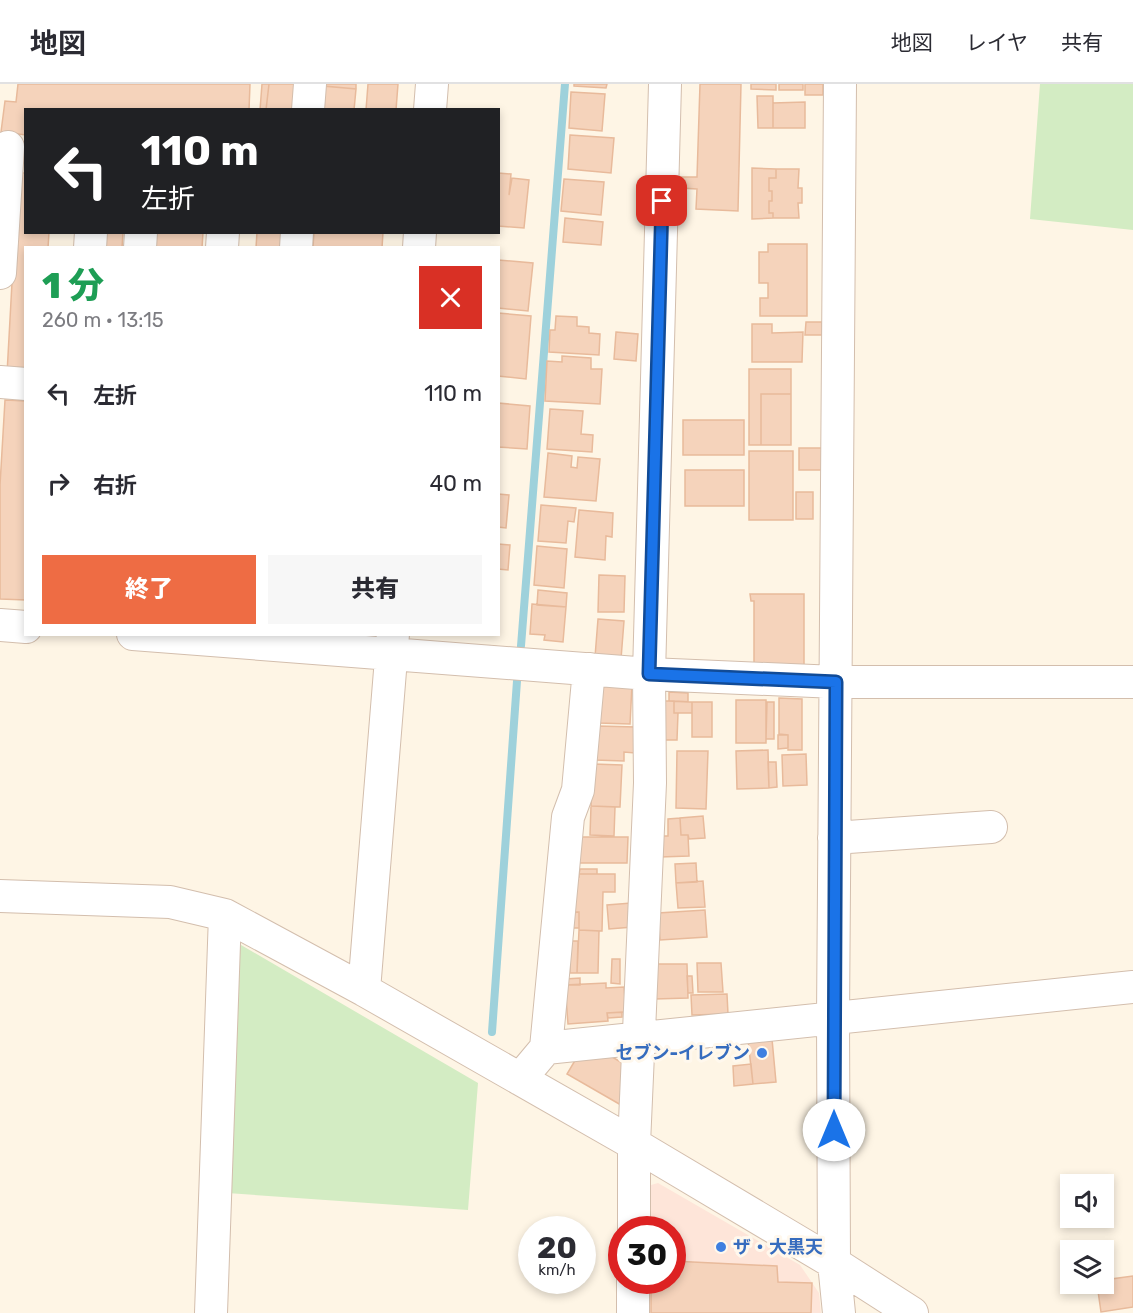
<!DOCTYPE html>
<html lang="ja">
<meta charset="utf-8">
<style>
:root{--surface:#fff;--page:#f7f7f7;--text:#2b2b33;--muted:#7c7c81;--line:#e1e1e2;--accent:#ee6c44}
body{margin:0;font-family:Rubik,"Noto Sans JP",sans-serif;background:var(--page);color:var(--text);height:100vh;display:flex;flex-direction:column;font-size:22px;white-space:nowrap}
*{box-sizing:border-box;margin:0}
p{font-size:20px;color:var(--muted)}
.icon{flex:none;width:33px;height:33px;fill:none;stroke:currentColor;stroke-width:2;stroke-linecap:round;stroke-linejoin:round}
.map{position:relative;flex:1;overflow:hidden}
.side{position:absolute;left:24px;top:162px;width:476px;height:390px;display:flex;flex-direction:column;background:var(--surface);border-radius:0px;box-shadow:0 3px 9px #0003}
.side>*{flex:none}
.top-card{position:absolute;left:24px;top:24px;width:476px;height:126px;border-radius:0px;box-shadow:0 3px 9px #0003;background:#202124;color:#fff;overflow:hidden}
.tools{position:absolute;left:1060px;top:1090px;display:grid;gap:12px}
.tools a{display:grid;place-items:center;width:54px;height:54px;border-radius:0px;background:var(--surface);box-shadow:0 3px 9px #0003;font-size:30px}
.speed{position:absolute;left:518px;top:1132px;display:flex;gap:12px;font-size:30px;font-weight:700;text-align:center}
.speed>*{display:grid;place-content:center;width:78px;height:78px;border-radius:50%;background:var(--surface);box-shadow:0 3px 9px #0003;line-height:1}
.speed small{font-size:15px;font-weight:400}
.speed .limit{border:9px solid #d22;background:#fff;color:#111}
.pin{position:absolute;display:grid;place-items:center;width:51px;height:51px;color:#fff;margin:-26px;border-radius:12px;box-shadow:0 3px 9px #0006}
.me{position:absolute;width:66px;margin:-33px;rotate:0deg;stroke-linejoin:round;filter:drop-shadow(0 0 4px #0008)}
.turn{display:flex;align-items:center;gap:21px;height:126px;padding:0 18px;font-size:27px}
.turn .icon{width:78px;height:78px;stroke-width:2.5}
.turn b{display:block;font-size:42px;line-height:51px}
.round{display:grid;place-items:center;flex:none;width:63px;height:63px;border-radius:0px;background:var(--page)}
.head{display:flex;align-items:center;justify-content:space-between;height:102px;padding:0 18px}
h1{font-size:36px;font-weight:800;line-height:45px;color:#1e9e55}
.primary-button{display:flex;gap:12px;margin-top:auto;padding:12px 18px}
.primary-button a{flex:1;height:69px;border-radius:0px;background:var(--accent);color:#fff;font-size:24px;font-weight:800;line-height:69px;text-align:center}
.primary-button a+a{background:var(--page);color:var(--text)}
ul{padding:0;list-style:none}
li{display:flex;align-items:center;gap:18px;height:90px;padding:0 18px}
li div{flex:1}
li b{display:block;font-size:22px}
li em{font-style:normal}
header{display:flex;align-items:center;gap:36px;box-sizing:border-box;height:84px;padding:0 30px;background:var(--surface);border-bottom:2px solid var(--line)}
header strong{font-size:28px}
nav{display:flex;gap:33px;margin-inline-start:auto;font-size:21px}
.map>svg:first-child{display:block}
.commercial{fill:#fee5d9}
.green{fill:#d3ecc3}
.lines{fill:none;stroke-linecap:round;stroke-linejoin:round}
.stream{stroke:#9ed1db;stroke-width:8}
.building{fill:#f5d3bb;stroke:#e8ba9b;stroke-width:1.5}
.minor-casing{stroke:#d3bead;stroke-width:34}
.minor{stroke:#fff;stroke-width:32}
.route-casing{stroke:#114b97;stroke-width:15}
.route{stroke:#1a73e8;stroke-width:10}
.shop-dot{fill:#3f7fe0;stroke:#fff8ed;stroke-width:2}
.labels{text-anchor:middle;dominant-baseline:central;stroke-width:6;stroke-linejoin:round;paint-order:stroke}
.shop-label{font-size:18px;font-weight:bold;fill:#366cbe;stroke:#fff8ed;text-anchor:end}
</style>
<header>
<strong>地図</strong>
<nav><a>地図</a><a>レイヤ</a><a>共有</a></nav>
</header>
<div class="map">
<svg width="1133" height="1229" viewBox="0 0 1133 1229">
<rect width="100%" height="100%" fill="#fef5e5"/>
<!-- commercial -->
<path class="commercial" d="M658,1099L800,1181L819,1209L821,1229H647L648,1197H672V1146H650L651,1101Z"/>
<!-- green -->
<path class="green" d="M1040,0H1133V146L1030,135Z
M241,861L478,999L468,1126L227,1109L234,865Z"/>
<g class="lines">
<!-- stream -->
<path class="stream" d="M521,562L565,0
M492,948L517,597"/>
</g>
<!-- building -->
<path class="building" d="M18,0H250L249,26H26V51L1,48L5,17L16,18Z
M262,0H269L266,26H260Z
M269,0H299L297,26H266Z
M324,0H356V5L323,2Z
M368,0H398L396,26H366Z
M574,0H607L606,4L574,2Z
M700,0H741L738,127L696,125L697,105L680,104V93H697Z
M751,0H776V6L751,5Z
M779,0H803V6H779Z
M805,0H823V11H805Z
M324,2L356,5L354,26H322Z
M571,8L605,10L602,47L569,44Z
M757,12H773V44H758Z
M805,18V44H773V19Z
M570,51L614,54L611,89L568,85Z
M752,84L776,85V94H769V107H772V117H769V129H773V134L752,135Z
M776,85H799L798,104H802V119H798L799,134H773V129H769V117H772V107H769V94H776Z
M18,89H26V148H49L48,164H26V292L7,290Z
M498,89L511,90L509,111L512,94L529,96L524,144L498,142Z
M564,95L604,98L601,131L561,127Z
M565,134L603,138L601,161L563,158Z
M102,148H123L122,164H101Z
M152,148H203L202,164H152Z
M257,148L286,149L285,164H256Z
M314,148H383L382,164L313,163Z
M768,160H807V232H760V214H768V199H759V168H768Z
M498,176L533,179L528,227L498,224Z
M498,229L531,232L526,295L498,292Z
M556,232L577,233V242L589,243V249L600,250L599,271L549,268L550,246H555Z
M806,238H822V251H805Z
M752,240H772V249L803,248L802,278H752Z
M616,248L638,250L636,277L614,275Z
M562,272L591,274V285H602L600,320L545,317L547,277L562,278Z
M749,285H791V310H761V361H749Z
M761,310H791V361H761Z
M5,316L26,317V516L0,515V401Z
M498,319L530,322L527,365L498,363Z
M550,325L583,327L581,350L593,351L592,368L547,365Z
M683,336H744V371H683Z
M799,364H823V386H799Z
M749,367H793V436H749Z
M548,369L572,372L571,383L577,384L578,373L600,375L596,417L544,413Z
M685,386H744V422H685Z
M796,408H813V435H796Z
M498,410L509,411L506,444L498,443Z
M541,421L576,424L574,438L568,437L566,459L538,457Z
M579,426L613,429L612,453L606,452L605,476L575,473Z
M498,460L510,461L508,486L498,485Z
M537,462L567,465L564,504L534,501Z
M599,491L625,492L624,528H598Z
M538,506L567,509L566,523L537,521Z
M750,510H804V584L754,583V517H751Z
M532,520L566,523L563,558L544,556L545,551L530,550Z
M598,535L624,537L621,575L595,573Z
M600,600L632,601L630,640L599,639Z
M669,608L688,609V618L669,617Z
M779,614L802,615V666H788V651L779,650Z
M736,616H766V659H736Z
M657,617H674V629H678L677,656H656Z
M674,617L692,618V629H674Z
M692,618H712V653H692Z
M767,618H774V655H766Z
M597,642L636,643L635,669L624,668V677L595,676Z
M778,651H788V664L778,665Z
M768,666L769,704L737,705L736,667Z
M677,667H708L706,725L676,724Z
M806,670L807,701L783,702L782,671Z
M768,678H776L777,703L769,704Z
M593,680L622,681L620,723L591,722Z
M591,722L615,723L614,752L590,751Z
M703,732L705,754L689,755L688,751H681L680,734Z
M680,734L681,751H688L689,772L660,773L659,752H668V735Z
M579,753H628L627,779H578Z
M696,779L697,798L676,799L675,780Z
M580,785H597V790H579Z
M579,790H615V808H603L602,847L579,846V828H573V793H579Z
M703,797L705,823L678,824L676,799Z
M631,819L633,843L609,845L607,821Z
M705,826L707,853L660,856L658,829Z
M579,828V844H570L571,829Z
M579,846L599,847L598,889H577Z
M570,857H578L577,889H570Z
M612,875H620V900L611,899Z
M697,879H721L723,908H698Z
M654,880H687L688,914L655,915Z
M687,892H692L693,909H688Z
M580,894V901H565V895Z
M606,899V904L624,903L626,928L607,929L608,937L568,940L565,901Z
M727,910L728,930L692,931L691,911Z
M622,928V933L608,934L607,929Z
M772,955L776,998L753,1000L748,957Z
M602,967L631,984L621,1021L567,990L580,968Z
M751,980L753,1000L734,1002L733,982Z
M672,1177L777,1182L778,1198L812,1199L811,1229H651V1197H672Z
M1133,1192V1223L1101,1228L1097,1200H1104V1196Z"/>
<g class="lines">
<defs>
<path id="minor" d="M308,26L310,0
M430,26L432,0
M90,164L91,148
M140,164L141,148
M222,164L223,148
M296,164L297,148
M419,164L420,148
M0,189L8,63
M0,298L26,300
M0,541L26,543
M133,550L649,590L836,598H1133
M834,754L991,743
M0,812L170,818L225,831L364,906L634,1060L834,1179L912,1229
M364,906L393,550
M546,964L568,733L578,706L589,585
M520,995L546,964L1133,903
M634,1146V1060L650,699L649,590L665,0
M211,1229L225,831
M633,1229V1197
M839,1229L834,1179L833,935L840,0"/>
</defs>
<!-- minor casing -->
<use href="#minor" class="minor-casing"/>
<!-- minor -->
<use href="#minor" class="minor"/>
</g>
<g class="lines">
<defs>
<path id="route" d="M662,117L649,590L836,598L834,1046"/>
</defs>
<!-- route casing -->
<use href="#route" class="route-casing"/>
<!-- route -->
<use href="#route" class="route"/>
</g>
<!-- markers -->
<g class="shop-dot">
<circle cx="762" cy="969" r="6"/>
<circle cx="721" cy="1163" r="6"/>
</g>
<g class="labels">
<!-- shop labels -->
<g class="shop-label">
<text x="750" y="969">セブン-イレブン</text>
<text x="733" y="1163" text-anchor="start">ザ・大黒天</text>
</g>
</g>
</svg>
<div class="tools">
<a><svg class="icon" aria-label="sound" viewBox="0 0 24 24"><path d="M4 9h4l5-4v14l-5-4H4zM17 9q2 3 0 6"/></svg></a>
<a><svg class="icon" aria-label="layers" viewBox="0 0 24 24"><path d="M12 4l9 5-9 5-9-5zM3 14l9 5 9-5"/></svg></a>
</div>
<div class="speed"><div>20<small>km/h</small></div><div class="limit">30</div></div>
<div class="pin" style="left:662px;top:117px;background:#d93025"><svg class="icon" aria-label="arrive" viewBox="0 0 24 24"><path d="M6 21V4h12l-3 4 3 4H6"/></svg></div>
<svg class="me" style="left:834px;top:1046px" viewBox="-20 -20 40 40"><circle r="19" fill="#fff"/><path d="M0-13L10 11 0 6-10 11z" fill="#1a73e8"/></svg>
<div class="top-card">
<div class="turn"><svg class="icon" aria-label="left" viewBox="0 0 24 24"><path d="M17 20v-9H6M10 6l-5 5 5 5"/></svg><div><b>110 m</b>左折</div></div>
</div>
<section class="side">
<div class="head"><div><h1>1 分</h1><p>260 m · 13:15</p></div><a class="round" style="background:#d93025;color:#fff"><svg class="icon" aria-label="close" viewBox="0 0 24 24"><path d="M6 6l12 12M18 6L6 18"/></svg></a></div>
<ul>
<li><svg class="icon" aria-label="left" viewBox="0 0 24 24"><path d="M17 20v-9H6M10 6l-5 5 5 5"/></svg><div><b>左折</b></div><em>110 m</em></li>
<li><svg class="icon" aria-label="right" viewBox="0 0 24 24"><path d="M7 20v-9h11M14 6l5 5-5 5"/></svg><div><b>右折</b></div><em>40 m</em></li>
</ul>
<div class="primary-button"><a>終了</a><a>共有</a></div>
</section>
</div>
